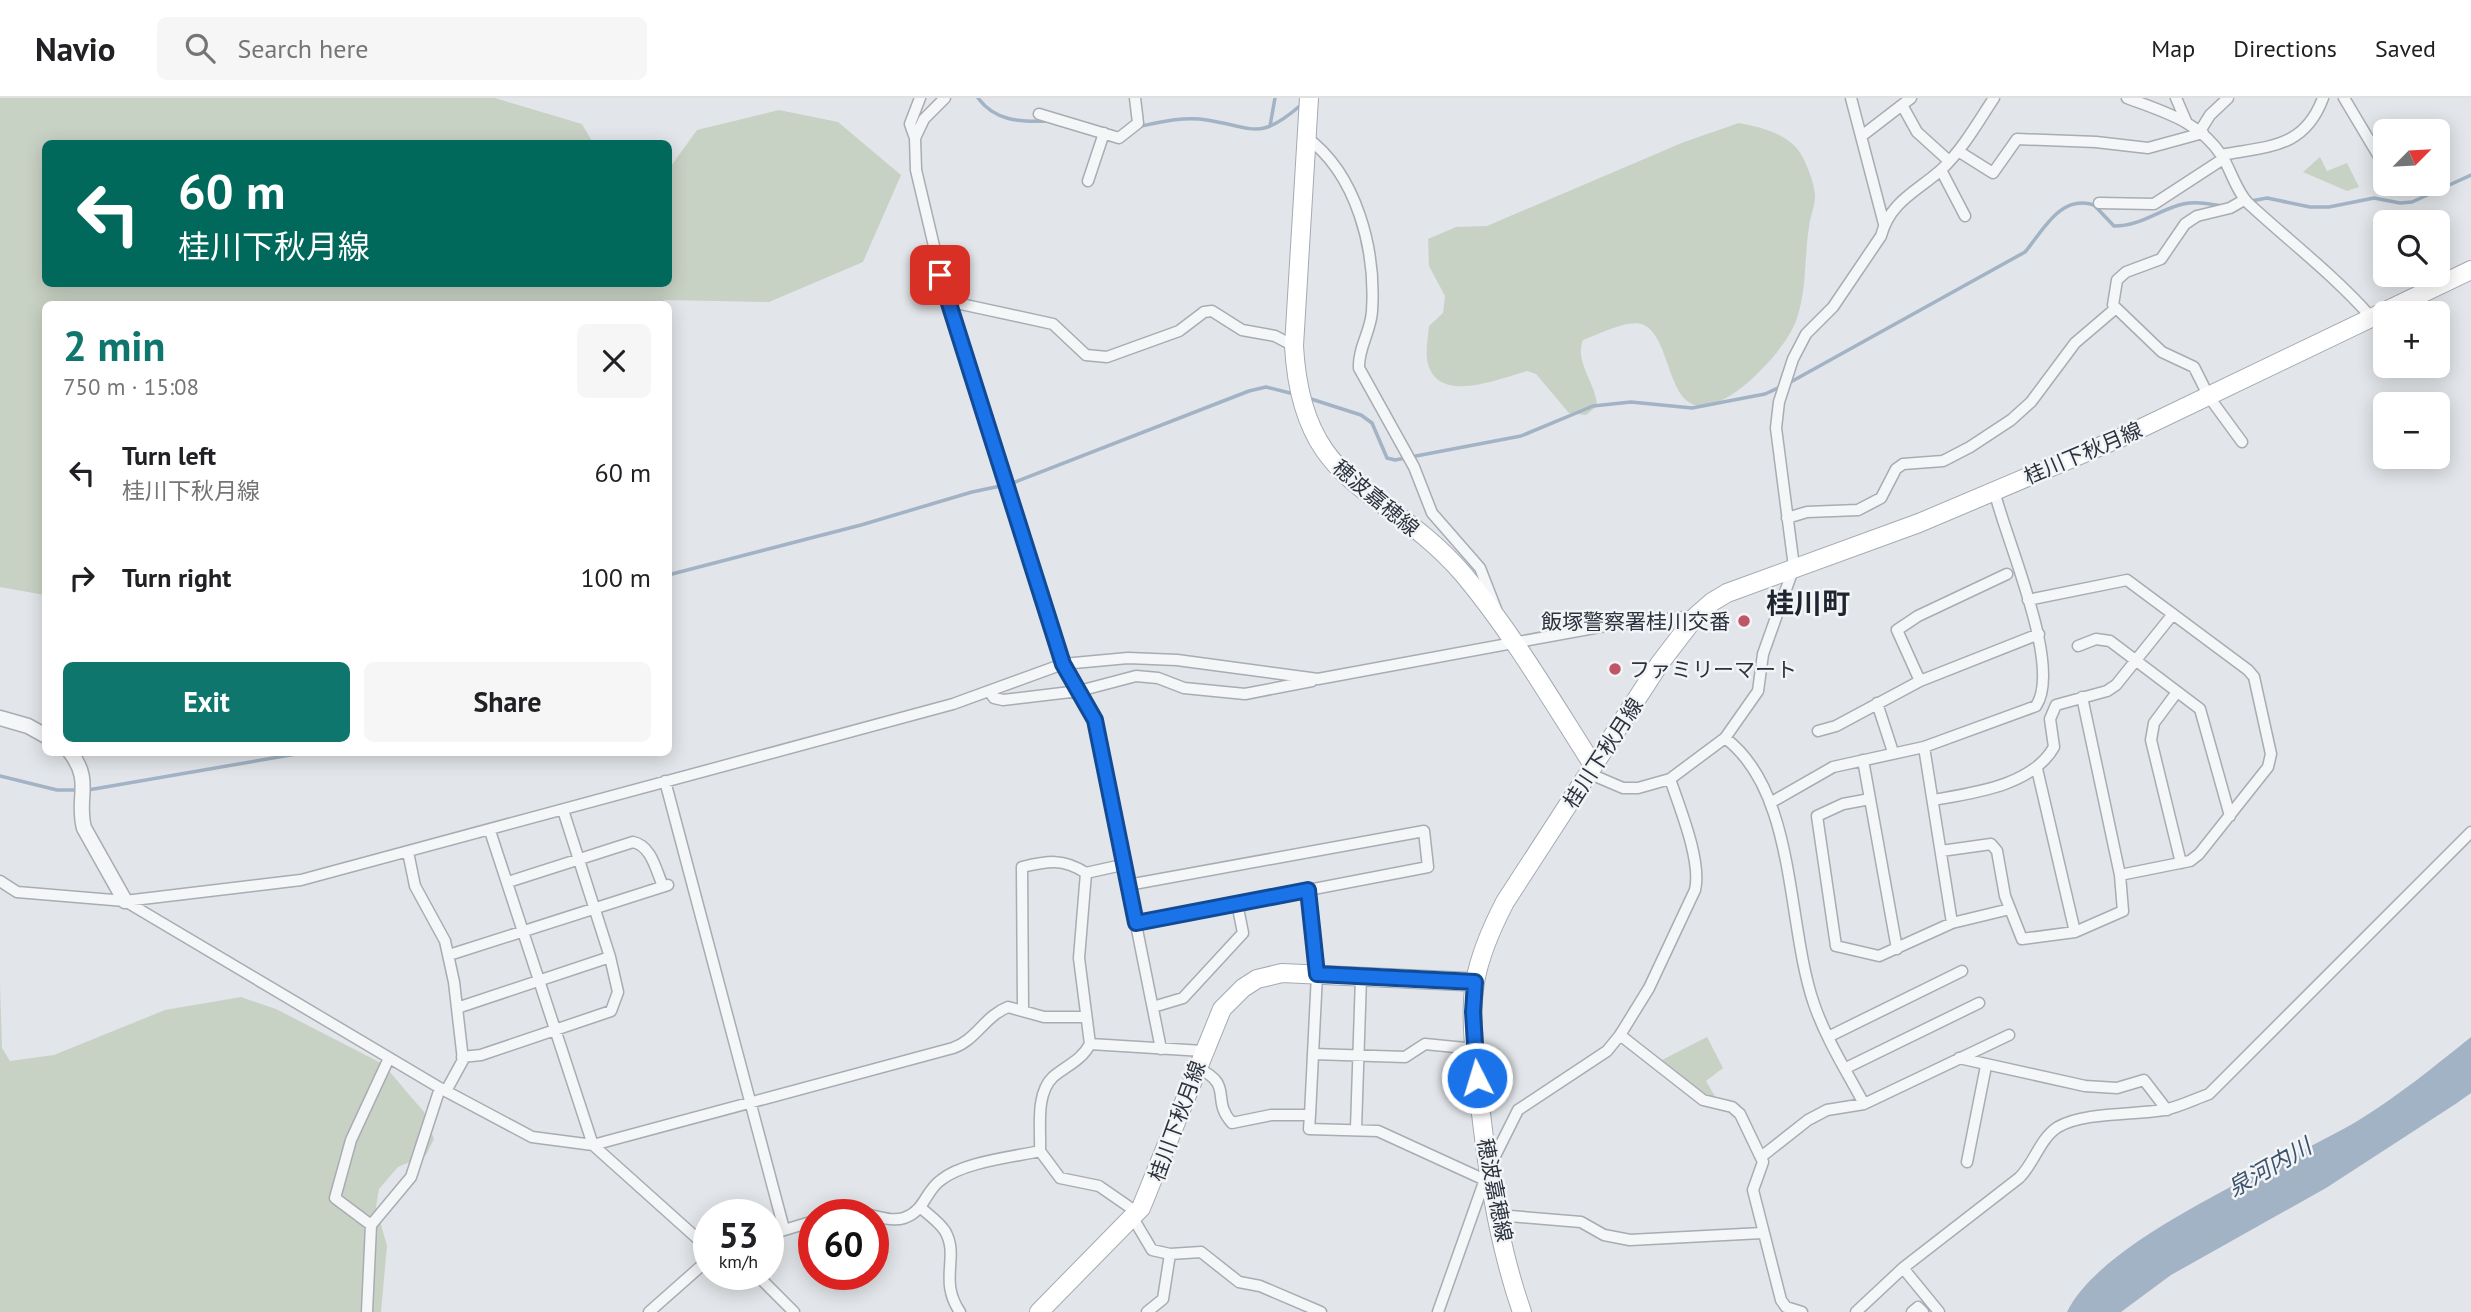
<!DOCTYPE html>
<meta charset="utf-8">
<style>
:root{--surface:#fff;--page:#f6f6f6;--text:#202124;--muted:#757577;--line:#e0e0e0;--accent:#0f766e}
body{margin:0;font-family:"PT Sans","Noto Sans JP",sans-serif;background:var(--page);color:var(--text);height:100vh;display:flex;flex-direction:column;font-size:26px;white-space:nowrap}
*{box-sizing:border-box;margin:0}
p{font-size:23px;color:var(--muted)}
.icon{flex:none;width:38px;height:38px;fill:none;stroke:currentColor;stroke-width:2;stroke-linecap:round;stroke-linejoin:round}
.map{position:relative;flex:1;overflow:hidden}
.side{position:absolute;left:42px;top:203px;width:630px;height:455px;display:flex;flex-direction:column;background:var(--surface);border-radius:10px;box-shadow:0 4px 18px #0003}
.side>*{flex:none}
.hud{position:absolute;left:42px;top:42px;width:630px;height:147px;border-radius:10px;box-shadow:0 4px 18px #0003;background:#00695c;color:#fff;overflow:hidden}
.needle{width:46px;rotate:66deg}
.buttons{position:absolute;left:2373px;top:21px;display:grid;gap:14px}
.buttons a{display:grid;place-items:center;width:77px;height:77px;border-radius:10px;background:var(--surface);box-shadow:0 4px 18px #0003;font-size:35px}
.speed{position:absolute;left:693px;top:1101px;display:flex;gap:14px;font-size:35px;font-weight:700;text-align:center}
.speed>*{display:grid;place-content:center;width:91px;height:91px;border-radius:50%;background:var(--surface);box-shadow:0 4px 18px #0003;line-height:1}
.speed small{font-size:18px;font-weight:400}
.speed .limit{border:10px solid #d22;background:#fff;color:#111}
.pin{position:absolute;display:grid;place-items:center;width:60px;height:60px;color:#fff;margin:-30px;border-radius:14px;box-shadow:0 4px 10px #0006}
.me{position:absolute;width:77px;margin:-38px;rotate:355deg;stroke-linejoin:round;filter:drop-shadow(0 0 5px #0008)}
.turn{display:flex;align-items:center;gap:24px;height:147px;padding:0 21px;font-size:32px}
.turn .icon{width:91px;height:91px;stroke-width:2.5}
.turn b{display:block;font-size:49px;line-height:60px}
.round{display:grid;place-items:center;flex:none;width:74px;height:74px;border-radius:10px;background:var(--page)}
.headline{display:flex;align-items:center;justify-content:space-between;height:119px;padding:0 21px}
h1{font-size:42px;font-weight:800;line-height:52px;color:var(--accent)}
.primary-button{display:flex;gap:14px;margin-top:auto;padding:14px 21px}
.primary-button a{flex:1;height:80px;border-radius:10px;background:var(--accent);color:#fff;font-size:28px;font-weight:800;line-height:80px;text-align:center}
.primary-button a+a{background:var(--page);color:var(--text)}
ul{padding:0;list-style:none}
li{display:flex;align-items:center;gap:21px;height:105px;padding:0 21px}
li div{flex:1}
li b{display:block;font-size:26px}
li em{font-style:normal}
header{display:flex;align-items:center;gap:42px;box-sizing:border-box;height:98px;padding:0 35px;background:var(--surface);border-bottom:2px solid var(--line)}
header strong{font-size:33px}
nav{display:flex;gap:38px;margin-inline-start:auto;font-size:24px}
.search{width:490px;height:63px;background:var(--page);display:flex;align-items:center;gap:18px;box-sizing:border-box;padding:0 24px;border-radius:10px;color:var(--muted);font-size:26px}
.map>svg:first-child{display:block}
.green{fill:#c8d2c4}
.water{fill:#a2b3c5}
.lines{fill:none;stroke-linecap:round;stroke-linejoin:round}
.stream{stroke:#a2b3c5;stroke-width:3.5}
.minor-casing{stroke:#a8acb3;stroke-width:13}
.tertiary-casing{stroke:#a8acb3;stroke-width:17}
.primary-casing{stroke:#a3aab3;stroke-width:20}
.minor{stroke:#f4f6f8;stroke-width:10}
.tertiary{stroke:#f4f6f8;stroke-width:14}
.primary{stroke:#fff;stroke-width:18}
.route-casing{stroke:#114b97;stroke-width:18}
.route{stroke:#1a73e8;stroke-width:12}
.poi-dot{fill:#bf5668;stroke:#f2f4f6;stroke-width:2.5}
.labels{text-anchor:middle;dominant-baseline:central;stroke-width:5;stroke-linejoin:round;paint-order:stroke}
.street-label{font-size:21px;fill:#2c333f;stroke:#f2f4f6}
.poi-label{font-size:21px;fill:#2c333f;stroke:#f2f4f6;text-anchor:end}
.water-label{font-size:23px;font-style:italic;fill:#3b536e;stroke:#f2f4f6}
.district-label{font-size:28px;font-weight:bold;fill:#1e2530;stroke:#f2f4f6}
</style>
<header>
<strong>Navio</strong>
<div class="search"><svg class="icon" aria-label="search" viewBox="0 0 24 24"><circle cx="10" cy="10" r="6"/><path d="M15 15l6 6"/></svg>Search here</div>
<nav><a>Map</a><a>Directions</a><a>Saved</a></nav>
</header>
<div class="map">
<svg width="2471" height="1214" viewBox="0 0 2471 1214">
<rect width="100%" height="100%" fill="#e2e5e9"/>
<!-- green -->
<path class="green" d="M0,0H495L582,26L593,45L46,46V186H668L669,71L697,32L779,12L838,24L901,77L863,164L769,204L665,202L661,206H46L45,497L0,489Z
M1739,25C1760,29 1791,36 1802,58C1807,67 1815,87 1815,98C1815,108 1810,119 1809,129C1804,160 1807,193 1796,223C1785,252 1740,299 1710,307C1666,318 1673,241 1644,227C1629,220 1598,237 1583,242C1574,264 1596,285 1597,308L1586,317L1569,315L1536,276L1527,273C1501,280 1439,307 1428,266C1425,255 1428,240 1429,228L1443,215L1445,198L1429,168L1428,141L1456,129L1487,128L1684,44Z
M2320,59L2327,73L2347,65L2359,89L2347,93L2303,74Z
M0,885L2,950L10,963L54,957L165,912L241,899L276,911L383,966L424,1014L434,1041L426,1057L398,1069L379,1091L376,1109L387,1148L381,1214H0Z
M1707,939L1723,970L1706,983L1717,1002L1710,1001L1660,963Z"/>
<!-- water -->
<path class="water" d="M2471,939V995L2457,1005L2326,1090L2171,1177L2121,1214H2067C2105,1137 2282,1068 2359,1022C2398,998 2435,968 2471,939Z"/>
<g class="lines">
<!-- stream -->
<path class="stream" d="M978,0C995,23 1019,24 1047,23
M1270,28L1275,0
M1137,29C1160,24 1184,18 1207,22C1256,30 1259,43 1301,7
M2251,103L2267,100L2310,109H2329L2374,100L2400,105L2412,104L2471,77
M1787,286L2025,154C2043,133 2060,96 2094,107L2114,128C2141,128 2158,112 2183,106C2197,103 2210,106 2223,108
M1308,300L1361,317L1372,325L1387,360L1395,362L1521,338L1593,308L1631,304L1692,310L1765,296L1780,289
M668,477L861,427L972,394L1010,386L1249,293L1266,289L1294,296
M0,678L57,692H80
M88,692L308,654"/>
<defs>
<path id="minor" d="M920,0L910,26L915,40L916,72L947,203L1063,566L1095,622L1161,951
M1851,0L1884,126
M2127,0C2164,14 2199,23 2222,58C2231,72 2236,93 2248,105C2289,143 2334,177 2371,219
M2176,0L2186,23
M2344,0L2381,62
M1902,7L1917,34L1949,63
M1039,16L1119,40L1138,25L1135,0
M2200,33L2210,17L2228,0
M1863,37L1911,0
M1306,39C1357,76 1376,152 1372,213C1371,233 1358,250 1359,270L1414,369L1432,415L1480,470L1496,511
M915,40L924,21L945,0
M1958,53L1993,75L2017,41L2096,44L2148,50L2203,35
M2221,57C2268,48 2304,51 2323,0
M1941,72L1965,118
M1088,83L1104,35
M2099,105L2154,106L2223,61
M947,203L1053,226L1086,257L1107,259L1179,233L1204,214L1212,213L1242,232L1275,238L1294,248
M2242,344L2209,299L2194,269L2162,254L2113,207L2117,182L2126,174L2161,161L2185,126L2197,118L2230,110L2244,102
M1787,420L1807,414L1858,412L1881,400L1896,371L1903,366L1943,363L1970,349L2011,322L2031,304L2075,245L2116,210
M2028,502L2127,482L2248,572L2254,579L2271,656L2268,669L2199,756L2190,763L2120,777
M2078,548L2096,541L2110,543L2200,611L2230,718
M1920,583L1897,532L1918,518L2007,476
M989,593L994,600L1003,602L1079,593L1136,578L1158,580L1184,590L1245,596L1312,583
M2177,594L2154,625L2151,642L2181,765
M1877,605L1893,654
M1818,633L1836,628L1920,583L2039,536
M1725,640C1797,694 1786,825 1814,906C1826,941 1847,974 1864,1006L2009,937
M1924,649L1952,825
M1863,662L1897,851
M2037,671L2075,834
M1588,675L1623,690H1638L1670,681L1725,640L1758,593L1763,556L1794,469L1776,330L1779,304L1793,261L1806,236L1833,209L1881,138C1890,103 1918,93 1942,71C1963,51 1978,24 1994,0
M665,683L784,1131
M1870,701L1843,706L1817,718L1836,848L1879,858L1952,825L2010,811
M1933,702C1973,695 2032,688 2054,649L2050,621L2056,607L2107,593L2116,587L2173,516
M1770,705L1833,669L1924,649L2036,608C2063,568 2005,440 1994,392
M490,733L593,1047L709,1151
M1941,753L1991,746L1997,753L2005,798L2022,841L2075,834L2123,813L2120,777L2082,599
M408,754L415,788L445,843L454,884L463,962L446,993
M1122,767L1086,775L1079,860L1090,946C1082,962 1066,968 1053,979C1035,996 1041,1031 1040,1053L1060,1080L1099,1088L1138,1115
M0,783L17,794L125,803L301,782L953,606L1063,566L1128,560L1177,562L1318,581L1616,526L1696,518
M508,784L633,744C652,748 656,773 663,788
M1128,787L1424,733L1428,769L1136,825
M1308,791L1317,876L1310,1017
M125,803L440,990L532,1039L593,1047L953,950C976,942 985,918 1008,909L1044,919H1086
M449,857L668,787
M1153,909L1183,900L1243,835L1237,805
M457,910L610,859L563,712
M1023,911L1022,769C1048,763 1063,760 1086,775
M1620,937L1703,1002L1732,1009L1740,1016L1763,1064L1753,1092L1781,1202L1786,1209L1802,1214
M1830,938L1962,873
M1090,946L1203,953
M1313,956L1405,959L1425,946L1475,951
M462,959L481,957L611,913L618,894L610,859
M1959,960L2085,988L2117,990L2144,982L2167,1012
M1198,970C1235,988 1210,1001 1232,1025L1271,1017H1310L1309,1031L1378,1033L1485,1082
M1846,970L1979,905
M1356,1031L1361,879
M1761,1059L1808,1022L1827,1012L1864,1006
M1967,1064L1986,968
M921,1110C929,1117 939,1124 945,1133C960,1159 938,1182 960,1214
M840,1116C865,1110 886,1126 904,1120C925,1113 925,1093 941,1082C963,1064 1013,1059 1040,1053
M1498,1117L1581,1124L1604,1137L1630,1142L1762,1135
M1133,1120L1152,1152L1170,1156L1201,1154L1239,1184L1260,1188L1321,1214
M371,1127L335,1100L351,1042L389,960
M768,1137L814,1123
M1903,1170L1939,1214
M756,1176L794,1214
M367,1214L371,1127L411,1079L440,990
M649,1214L709,1161
M1147,1214L1163,1201L1170,1156
M1438,1214L1489,1070L1518,1012L1607,953L1620,937L1649,890L1695,792C1702,763 1679,708 1670,681
M1856,1214L1903,1170L2019,1080C2034,1066 2040,1040 2058,1029C2084,1014 2133,1017 2164,1012C2179,1009 2195,1001 2209,996L2471,734
M1912,1214L1918,1209L1923,1214"/>
<path id="tertiary" d="M0,620L28,628L46,638
M70,654C93,683 76,700 84,730L125,803"/>
<path id="primary" d="M1309,0L1294,248C1302,394 1386,386 1464,477C1513,536 1552,603 1593,667
M1039,1214L1141,1110L1222,911L1243,890L1257,881L1282,875L1475,884
M1522,1214C1496,1140 1485,1057 1477,979C1474,948 1470,914 1475,884C1480,856 1492,829 1505,804L1660,565L1696,518L1712,504L1727,495L1919,425L2127,337L2471,172"/>
</defs>
<!-- minor casing -->
<use href="#minor" class="minor-casing"/>
<!-- tertiary casing -->
<use href="#tertiary" class="tertiary-casing"/>
<!-- primary casing -->
<use href="#primary" class="primary-casing"/>
<!-- minor -->
<use href="#minor" class="minor"/>
<!-- tertiary -->
<use href="#tertiary" class="tertiary"/>
<!-- primary -->
<use href="#primary" class="primary"/>
</g>
<g class="lines">
<defs>
<path id="route" d="M940,177L1063,566L1095,622L1136,825L1308,792L1317,876L1475,884L1473,914L1477,980"/>
</defs>
<!-- route casing -->
<use href="#route" class="route-casing"/>
<!-- route -->
<use href="#route" class="route"/>
</g>
<!-- markers -->
<g class="poi-dot">
<circle cx="1744" cy="523" r="7"/>
<circle cx="1615" cy="571" r="7"/>
</g>
<g class="labels">
<!-- street labels -->
<g class="street-label">
<text transform="translate(2083 355) rotate(-23)">桂川下秋月線</text>
<text transform="translate(1376 400) rotate(40)">穂波嘉穂線</text>
<text transform="translate(1603 655) rotate(-57)">桂川下秋月線</text>
<text transform="translate(1177 1023) rotate(-70)">桂川下秋月線</text>
<text transform="translate(1495 1092) rotate(79)">穂波嘉穂線</text>
</g>
<!-- poi labels -->
<g class="poi-label">
<text x="1730" y="523">飯塚警察署桂川交番</text>
<text x="1629" y="571" text-anchor="start">ファミリーマート</text>
</g>
<!-- water labels -->
<g class="water-label">
<text transform="translate(2269 1069) rotate(-30)">泉河内川</text>
</g>
<!-- district labels -->
<g class="district-label">
<text x="1808" y="504">桂川町</text>
</g>
</g>
</svg>
<div class="buttons">
<a><svg class="needle" viewBox="-14 -14 28 28"><path d="M0-13l5 13h-10z" fill="#e53935"/><path d="M0 13l5-13h-10z" fill="#757577"/></svg></a>
<a><svg class="icon" aria-label="search" viewBox="0 0 24 24"><circle cx="10" cy="10" r="6"/><path d="M15 15l6 6"/></svg></a>
<a>+</a>
<a>−</a>
</div>
<div class="speed"><div>53<small>km/h</small></div><div class="limit">60</div></div>
<div class="pin" style="left:940px;top:177px;background:#d93025"><svg class="icon" aria-label="arrive" viewBox="0 0 24 24"><path d="M6 21V4h12l-3 4 3 4H6"/></svg></div>
<svg class="me" style="left:1477px;top:980px" viewBox="-20 -20 40 40"><circle r="17" fill="#1a73e8" stroke="#fff" stroke-width="3"/><path d="M0-11L8 9 0 5-8 9z" fill="#fff"/></svg>
<div class="hud">
<div class="turn"><svg class="icon" aria-label="left" viewBox="0 0 24 24"><path d="M17 20v-9H6M10 6l-5 5 5 5"/></svg><div><b>60 m</b>桂川下秋月線</div></div>
</div>
<section class="side">
<div class="headline"><div><h1>2 min</h1><p>750 m · 15:08</p></div><a class="round"><svg class="icon" aria-label="close" viewBox="0 0 24 24"><path d="M6 6l12 12M18 6L6 18"/></svg></a></div>
<ul>
<li><svg class="icon" aria-label="left" viewBox="0 0 24 24"><path d="M17 20v-9H6M10 6l-5 5 5 5"/></svg><div><b>Turn left</b><p>桂川下秋月線</p></div><em>60 m</em></li>
<li><svg class="icon" aria-label="right" viewBox="0 0 24 24"><path d="M7 20v-9h11M14 6l5 5-5 5"/></svg><div><b>Turn right</b></div><em>100 m</em></li>
</ul>
<div class="primary-button"><a>Exit</a><a>Share</a></div>
</section>
</div>
